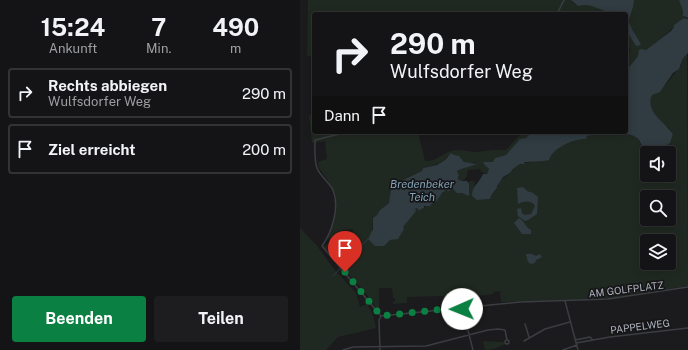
<!DOCTYPE html>
<html lang="de">
<style>
:root{--surface:#141416;--page:#1d1d1f;--text:#f1f3f6;--muted:#9d9ea1;--line:#333335;--accent:#0b8043}
body{margin:0;font-family:"Public Sans",sans-serif;background:var(--page);color:var(--text);height:100vh;display:flex;flex-direction:column;font-size:15px;white-space:nowrap}
*{box-sizing:border-box;margin:0}
p{font-size:13px;color:var(--muted)}
.icon{flex:none;width:22px;height:22px;fill:none;stroke:currentColor;stroke-width:2;stroke-linecap:round;stroke-linejoin:round}
.map{position:relative;flex:1;overflow:hidden}
.details{display:flex;flex-direction:column;background:var(--surface);width:300px}
.details>*{flex:none}
.top-card{position:absolute;left:12px;top:12px;width:316px;height:122px;border-radius:4px;box-shadow:0 2px 10px #0003,0 0 0 1px var(--line);background:#141416;color:var(--text);overflow:hidden}
.fabs{position:absolute;left:340px;top:146px;display:grid;gap:8px}
.fabs a{display:grid;place-items:center;width:36px;height:36px;border-radius:4px;background:var(--surface);box-shadow:0 2px 10px #0003,0 0 0 1px var(--line);font-size:20px}
.pin{position:absolute;display:grid;place-items:center;width:34px;height:34px;color:#fff;margin:-41px -17px;border-radius:50% 50% 50% 0;rotate:-45deg;box-shadow:0 0 4px #0007}
.pin .icon{rotate:45deg}
.me{position:absolute;width:44px;margin:-22px;rotate:269deg;stroke-linejoin:round;filter:drop-shadow(0 0 3px #0008)}
.turn{display:flex;align-items:center;gap:14px;height:84px;padding:0 12px;font-size:18px}
.turn .icon{width:52px;height:52px;stroke-width:2.5}
.turn b{display:block;font-size:28px;line-height:34px}
.then{display:flex;align-items:center;height:38px;padding:0 12px;background:#0003;gap:8px;font-size:15px}
.eta{display:flex;justify-content:space-evenly;align-items:center;height:68px;text-align:center}
.eta b{font-size:24px;font-weight:700;line-height:28px}
.cta{display:flex;gap:8px;margin-top:auto;padding:8px 12px}
.cta a{flex:1;height:46px;border-radius:4px;background:var(--accent);color:#fff;font-size:16px;font-weight:700;line-height:46px;text-align:center}
.cta a+a{background:var(--page);color:var(--text)}
ul{padding:0;list-style:none}
li{display:flex;align-items:center;gap:12px;height:50px;margin:0 8px 6px;padding:0 4px;border:2px solid var(--line);border-radius:4px}
li div{flex:1}
li b{display:block;font-size:15px}
li em{font-style:normal}
main{display:flex;flex:1;min-height:0}
.map>svg:first-child{display:block}
.green{fill:#202921;fill-rule:evenodd}
.water{fill:#303b42}
.lines{fill:none;stroke-linecap:round;stroke-linejoin:round}
.stream{stroke:#303b42;stroke-width:1}
.street{stroke:#3b3d42;stroke-width:1.5}
.route{stroke:#0b8043;stroke-width:7;stroke-dasharray:0 12.6}
.labels{text-anchor:middle;dominant-baseline:central;stroke-width:3.5;stroke-linejoin:round;paint-order:stroke}
.street-label{font-size:10px;fill:#adb3bd;stroke:#161618}
.water-label{font-size:11px;font-style:italic;fill:#83a4b8;stroke:#161618}
</style>
<main>
<section class="details">
<div class="eta">
<div><b>15:24</b><p>Ankunft</p></div>
<div><b>7</b><p>Min.</p></div>
<div><b>490</b><p>m</p></div>
</div>
<ul>
<li><svg class="icon" aria-label="right" viewBox="0 0 24 24"><path d="M7 20v-9h11M14 6l5 5-5 5"/></svg><div><b>Rechts abbiegen</b><p>Wulfsdorfer Weg</p></div><em>290 m</em></li>
<li><svg class="icon" aria-label="arrive" viewBox="0 0 24 24"><path d="M6 21V4h12l-3 4 3 4H6"/></svg><div><b>Ziel erreicht</b></div><em>200 m</em></li>
</ul>
<div class="cta"><a>Beenden</a><a>Teilen</a></div>
</section>
<div class="map">
<svg width="388" height="350" viewBox="0 0 388 350">
<rect width="100%" height="100%" fill="#1b1b1d"/>
<!-- green -->
<path class="green" d="M8,0H272V2L276,5H291L312,14H14V113L11,57L7,55Z
M334,0H379L383,11L384,18L358,41L346,50L339,53L338,56L326,71C326,63 329,57 330,49L326,43V31L329,35L339,40L333,34L328,20L333,7Z
M387,53L388,286L308,298L201,302L200,291L194,292L193,294L178,296L170,295L107,297V303L93,304V302L95,301V298H93L92,288H79V312L65,292L23,247L45,232L54,231L52,229L44,230L27,240L36,211V196L27,179L19,168L18,162L27,159L25,141L12,143L9,115H14V132H118L125,161C135,162 142,154 151,151C161,148 169,153 178,152C187,151 196,149 206,150L220,135V132H232L226,138L220,140L206,155L195,158L193,162L186,165L189,169L187,174L182,172L180,169L168,170L167,176L165,178V179L162,181L158,178L157,171L165,167L176,165V162L167,164L157,156H147C142,165 133,165 123,168L122,171L97,183L89,203L80,210L77,215L73,218L72,232L75,246H84L86,242L99,236L103,227L115,209L117,208L118,211L133,202L146,190L153,189L162,193H169L168,183L170,181H174L175,183L172,196L178,200L190,199L192,194L197,189C197,179 205,178 210,173C213,170 215,167 219,165C226,161 238,163 246,159C252,156 255,149 262,145L287,136L298,134L301,132C314,136 335,128 341,145L356,149H360L371,140L373,134L369,128L363,124L358,119L351,109L350,103L352,95L361,90L381,66L383,58ZM347,153H369V175H347ZM347,197H369V219H347ZM347,241H369V263H347Z
M0,228L18,247L33,268L56,293L60,307L67,304L73,315L76,328L38,337L26,350H0Z
M183,341L204,342L205,344L194,349L185,350Z"/>
<!-- water -->
<path class="water" d="M272,0H334L333,7L329,19L326,20V14C322,14 316,15 313,14C301,11 290,2 278,6L272,1Z
M379,0H388V18L383,16V11Z
M384,18L388,19V53L383,58L379,69L373,73L360,92L352,95C345,112 364,121 373,134L370,143L360,149L352,148L350,150L344,149C341,145 340,140 337,138C326,130 314,137 302,132H326V71L338,56L339,50L341,49L346,50L371,31L374,27V25Z
M326,22L330,24C332,32 338,37 341,45L336,46C331,37 326,33 326,22Z
M232,132H301L298,134L287,136L286,139C275,138 252,148 249,160C247,161 230,162 225,162L224,164H220L213,169L210,173L203,177L197,186V188L192,194L190,199L177,200L172,196C172,185 179,184 183,174H187L189,169L183,163L184,162H193L195,158L206,155L220,139L226,138Z
M151,153L154,155L159,156L164,162L177,164C171,167 164,167 157,171L159,176H158V179L162,181H167L169,184V196L162,193H157L153,189L149,191L146,190L142,193L136,202H133L130,206H124V208L121,209L119,211L117,208L115,209L116,211L103,227L104,229L98,239L90,240L84,246H75L68,239L73,229V218L77,215L80,210L89,203L91,190L97,183L122,171L123,168L137,165L145,160Z
M223,187L227,191L233,193L238,197L237,214L228,220L225,221L218,216L217,209L221,208L222,213L225,215L231,214L235,206C231,200 224,201 218,204L217,188Z
M219,218C224,220 224,226 231,230V234H222L214,223Z
M226,254H232L236,256L240,254L242,257L236,260L235,263L231,264L228,262Z"/>
<g class="lines">
<!-- stream -->
<path class="stream" d="M33,276L68,239"/>
<!-- street -->
<path class="street" d="M257,14L264,0
M48,132L15,140C15,149 14,159 17,168C20,176 29,182 33,190C40,207 32,232 22,246L81,316
M265,301L278,350
M162,307L173,350
M81,316L220,302L308,299L388,287
M225,324L229,337
M205 342a2 2 0 1 1 4 0a2 2 0 1 1-4 0Z
M275,340L290,337L293,340
M224,341L245,329L270,322
M276,343L310,337L388,328
M43,350L53,347L126,346L188,330L198,329L205,330L207,340
M80,350L79,320L81,316
M263,350L277,345"/>
</g>
<g class="lines">
<!-- route -->
<path class="route" d="M45,272L81,316L162,307V309"/>
</g>
<g class="labels">
<!-- street labels -->
<g class="street-label">
<text transform="translate(326 289) rotate(-7)">AM GOLFPLATZ</text>
<text transform="translate(340 326) rotate(-7)">PAPPELWEG</text>
</g>
<!-- water labels -->
<g class="water-label">
<text x="122" y="184">Bredenbeker<tspan x="122" dy="13">Teich</tspan></text>
</g>
</g>
</svg>
<div class="fabs">
<a><svg class="icon" aria-label="sound" viewBox="0 0 24 24"><path d="M4 9h4l5-4v14l-5-4H4zM17 9q2 3 0 6"/></svg></a>
<a><svg class="icon" aria-label="search" viewBox="0 0 24 24"><circle cx="10" cy="10" r="6"/><path d="M15 15l6 6"/></svg></a>
<a><svg class="icon" aria-label="layers" viewBox="0 0 24 24"><path d="M12 4l9 5-9 5-9-5zM3 14l9 5 9-5"/></svg></a>
</div>
<div class="pin" style="left:45px;top:272px;background:#d93025"><svg class="icon" aria-label="arrive" viewBox="0 0 24 24"><path d="M6 21V4h12l-3 4 3 4H6"/></svg></div>
<svg class="me" style="left:162px;top:309px" viewBox="-20 -20 40 40"><circle r="19" fill="#fff"/><path d="M0-13L10 11 0 6-10 11z" fill="#0b8043"/></svg>
<div class="top-card">
<div class="turn"><svg class="icon" aria-label="right" viewBox="0 0 24 24"><path d="M7 20v-9h11M14 6l5 5-5 5"/></svg><div><b>290 m</b>Wulfsdorfer Weg</div></div>
<div class="then">Dann<svg class="icon" aria-label="arrive" viewBox="0 0 24 24"><path d="M6 21V4h12l-3 4 3 4H6"/></svg></div>
</div>
</div>
</main>
